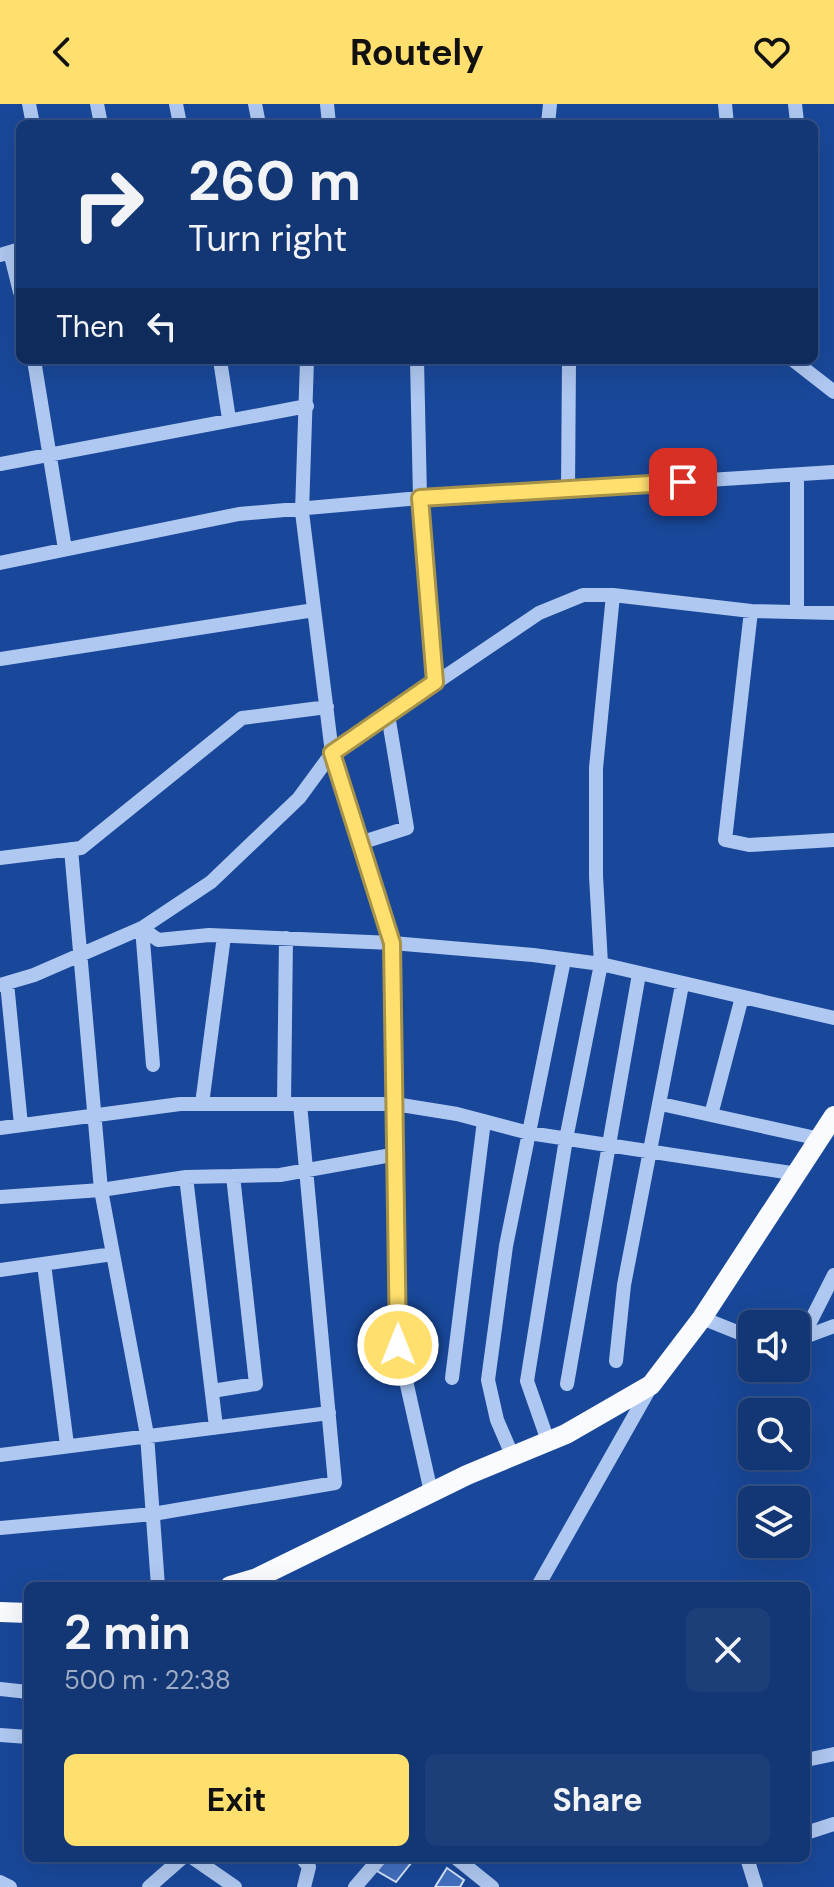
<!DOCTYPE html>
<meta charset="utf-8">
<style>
:root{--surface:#133674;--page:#1c3e79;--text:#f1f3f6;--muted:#9dabc5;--line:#325086;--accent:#ffe06f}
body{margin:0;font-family:"DM Sans",sans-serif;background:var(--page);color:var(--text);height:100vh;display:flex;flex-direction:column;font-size:30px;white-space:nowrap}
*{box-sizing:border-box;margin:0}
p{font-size:26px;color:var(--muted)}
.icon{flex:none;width:44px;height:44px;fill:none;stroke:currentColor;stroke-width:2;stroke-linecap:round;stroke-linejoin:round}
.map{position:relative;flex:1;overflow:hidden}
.panel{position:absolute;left:24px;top:1478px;width:786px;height:280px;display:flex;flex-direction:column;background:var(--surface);border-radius:12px;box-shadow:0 8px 32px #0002,0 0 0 2px var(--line)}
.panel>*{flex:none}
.banner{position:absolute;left:16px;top:16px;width:802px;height:244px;border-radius:12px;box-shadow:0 8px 32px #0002,0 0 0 2px var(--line);background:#133674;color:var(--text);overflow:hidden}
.tools{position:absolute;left:738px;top:1206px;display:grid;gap:16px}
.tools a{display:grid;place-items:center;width:72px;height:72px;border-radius:12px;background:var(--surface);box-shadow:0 8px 32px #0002,0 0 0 2px var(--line);font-size:40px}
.pin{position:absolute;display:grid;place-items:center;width:68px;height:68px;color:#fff;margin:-34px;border-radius:16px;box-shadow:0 4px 12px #0006}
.me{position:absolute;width:88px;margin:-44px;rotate:0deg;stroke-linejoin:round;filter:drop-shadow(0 0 6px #0008)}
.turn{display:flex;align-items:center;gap:28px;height:168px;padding:0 40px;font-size:36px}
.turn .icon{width:104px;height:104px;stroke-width:2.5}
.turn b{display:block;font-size:56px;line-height:68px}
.then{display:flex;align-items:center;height:76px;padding:0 40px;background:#0003;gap:16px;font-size:30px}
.round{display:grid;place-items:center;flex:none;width:84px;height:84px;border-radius:12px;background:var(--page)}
.overview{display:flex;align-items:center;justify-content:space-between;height:136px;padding:0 40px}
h1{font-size:48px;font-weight:700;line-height:60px}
.cta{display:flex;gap:16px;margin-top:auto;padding:16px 40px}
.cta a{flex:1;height:92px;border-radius:12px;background:var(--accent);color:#111;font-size:32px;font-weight:700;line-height:92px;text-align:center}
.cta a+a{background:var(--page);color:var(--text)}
header{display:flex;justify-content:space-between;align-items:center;height:104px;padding:0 40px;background:var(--accent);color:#111;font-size:36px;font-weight:700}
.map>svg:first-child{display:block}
.building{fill:#4270c1;stroke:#d6e4fc;stroke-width:2}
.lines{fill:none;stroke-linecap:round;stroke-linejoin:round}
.minor{stroke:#afc8f1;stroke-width:14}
.major{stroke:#f9fbff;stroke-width:20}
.route-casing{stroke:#a69248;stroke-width:20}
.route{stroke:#ffe06f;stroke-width:14}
</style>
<header><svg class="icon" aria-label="back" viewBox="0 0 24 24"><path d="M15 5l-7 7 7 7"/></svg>Routely<svg class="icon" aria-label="heart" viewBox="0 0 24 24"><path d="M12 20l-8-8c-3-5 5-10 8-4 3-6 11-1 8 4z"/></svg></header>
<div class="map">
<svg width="834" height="1783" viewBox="0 0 834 1783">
<rect width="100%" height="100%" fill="#19489a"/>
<!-- building -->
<path class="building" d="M387,1754H415L396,1778L377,1767Z
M447,1764L464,1776L460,1783H435Z"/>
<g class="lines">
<!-- minor -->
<path class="minor" d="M29,0L33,20
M97,0L101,20
M176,0L180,20
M255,0L259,20
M327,0L329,20
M725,0L727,20
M795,0L797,18
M548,20L550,0
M10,148L20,188
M0,151L20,145
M34,256L65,445
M220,256L229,315
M307,256L302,408L332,649L392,839L398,1241L431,1388
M417,256L420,394L435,578
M793,256L834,288
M0,360L307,302
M568,385L569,256
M0,459L239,410L420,394L834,368
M751,507L725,736L749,741L834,736
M797,508V371
M0,555L314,506
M360,739L407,724L388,611
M71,745L101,1086L147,1331L158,1482
M0,754L81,744L242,614L327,603
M142,824L158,836L209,831L392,839L533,851L601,860L834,914
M142,824L153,961
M7,879L21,1021
M0,881L34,871L142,824L211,778L299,694L332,649L539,509L583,491H613L751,507L834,509
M202,1000L224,832
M284,1000L286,834
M661,1000L820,1035
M711,1011L742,893
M0,1024L180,1000H395L457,1010L529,1029L798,1070
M186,1073L216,1323
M0,1093L101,1086L186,1073L280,1071L397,1050
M44,1160L67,1341
M0,1166L113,1150
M702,1214L752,1234
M802,1234L834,1171
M802,1234L834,1222
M616,1257L624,1181L682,881
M452,1274L484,1017
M567,1280L639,870
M212,1287L256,1280L233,1072
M548,1337L527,1277L566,1035L601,860L596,772V664L613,491
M0,1351L329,1309
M513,1353L497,1316L488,1276L506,1142L564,856
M0,1424L153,1410L335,1379L300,1000
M538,1482L650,1284
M0,1585L28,1588
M0,1631L28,1633
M806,1656L834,1650
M806,1729L834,1720
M193,1754L235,1783
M302,1754L309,1763L304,1783
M456,1754L492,1783
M747,1754L756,1783
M0,1778L10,1783
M149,1783L182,1754
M355,1783L380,1754"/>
<!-- major -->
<path class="major" d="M230,1482L257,1474L467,1371L566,1330L651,1281L702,1214L834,1012
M0,1508L28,1509"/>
</g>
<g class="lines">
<defs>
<path id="route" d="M398,1241L392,839L332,649L435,578L420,394L683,378"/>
</defs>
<!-- route casing -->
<use href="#route" class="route-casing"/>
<!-- route -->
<use href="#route" class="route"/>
</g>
</svg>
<div class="tools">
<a><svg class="icon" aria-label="sound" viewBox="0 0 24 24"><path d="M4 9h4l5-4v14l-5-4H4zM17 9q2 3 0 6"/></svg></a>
<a><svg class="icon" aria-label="search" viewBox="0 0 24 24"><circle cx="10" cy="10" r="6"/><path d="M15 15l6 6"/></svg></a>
<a><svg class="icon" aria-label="layers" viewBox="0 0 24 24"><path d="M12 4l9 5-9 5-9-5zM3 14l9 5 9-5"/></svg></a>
</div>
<div class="pin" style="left:683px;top:378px;background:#d93025"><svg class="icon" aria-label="arrive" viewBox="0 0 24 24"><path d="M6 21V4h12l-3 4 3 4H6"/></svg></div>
<svg class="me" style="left:398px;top:1241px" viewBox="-20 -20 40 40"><circle r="17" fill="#ffe06f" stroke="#fff" stroke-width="3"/><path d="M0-11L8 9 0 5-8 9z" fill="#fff"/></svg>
<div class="banner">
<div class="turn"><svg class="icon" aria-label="right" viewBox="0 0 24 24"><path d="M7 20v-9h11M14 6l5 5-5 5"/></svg><div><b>260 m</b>Turn right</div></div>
<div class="then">Then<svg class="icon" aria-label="left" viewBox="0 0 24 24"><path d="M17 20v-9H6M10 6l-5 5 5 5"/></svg></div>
</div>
<section class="panel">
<div class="overview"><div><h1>2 min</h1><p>500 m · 22:38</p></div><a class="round"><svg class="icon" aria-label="close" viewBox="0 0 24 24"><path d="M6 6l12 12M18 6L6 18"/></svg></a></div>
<div class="cta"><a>Exit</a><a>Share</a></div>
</section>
</div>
